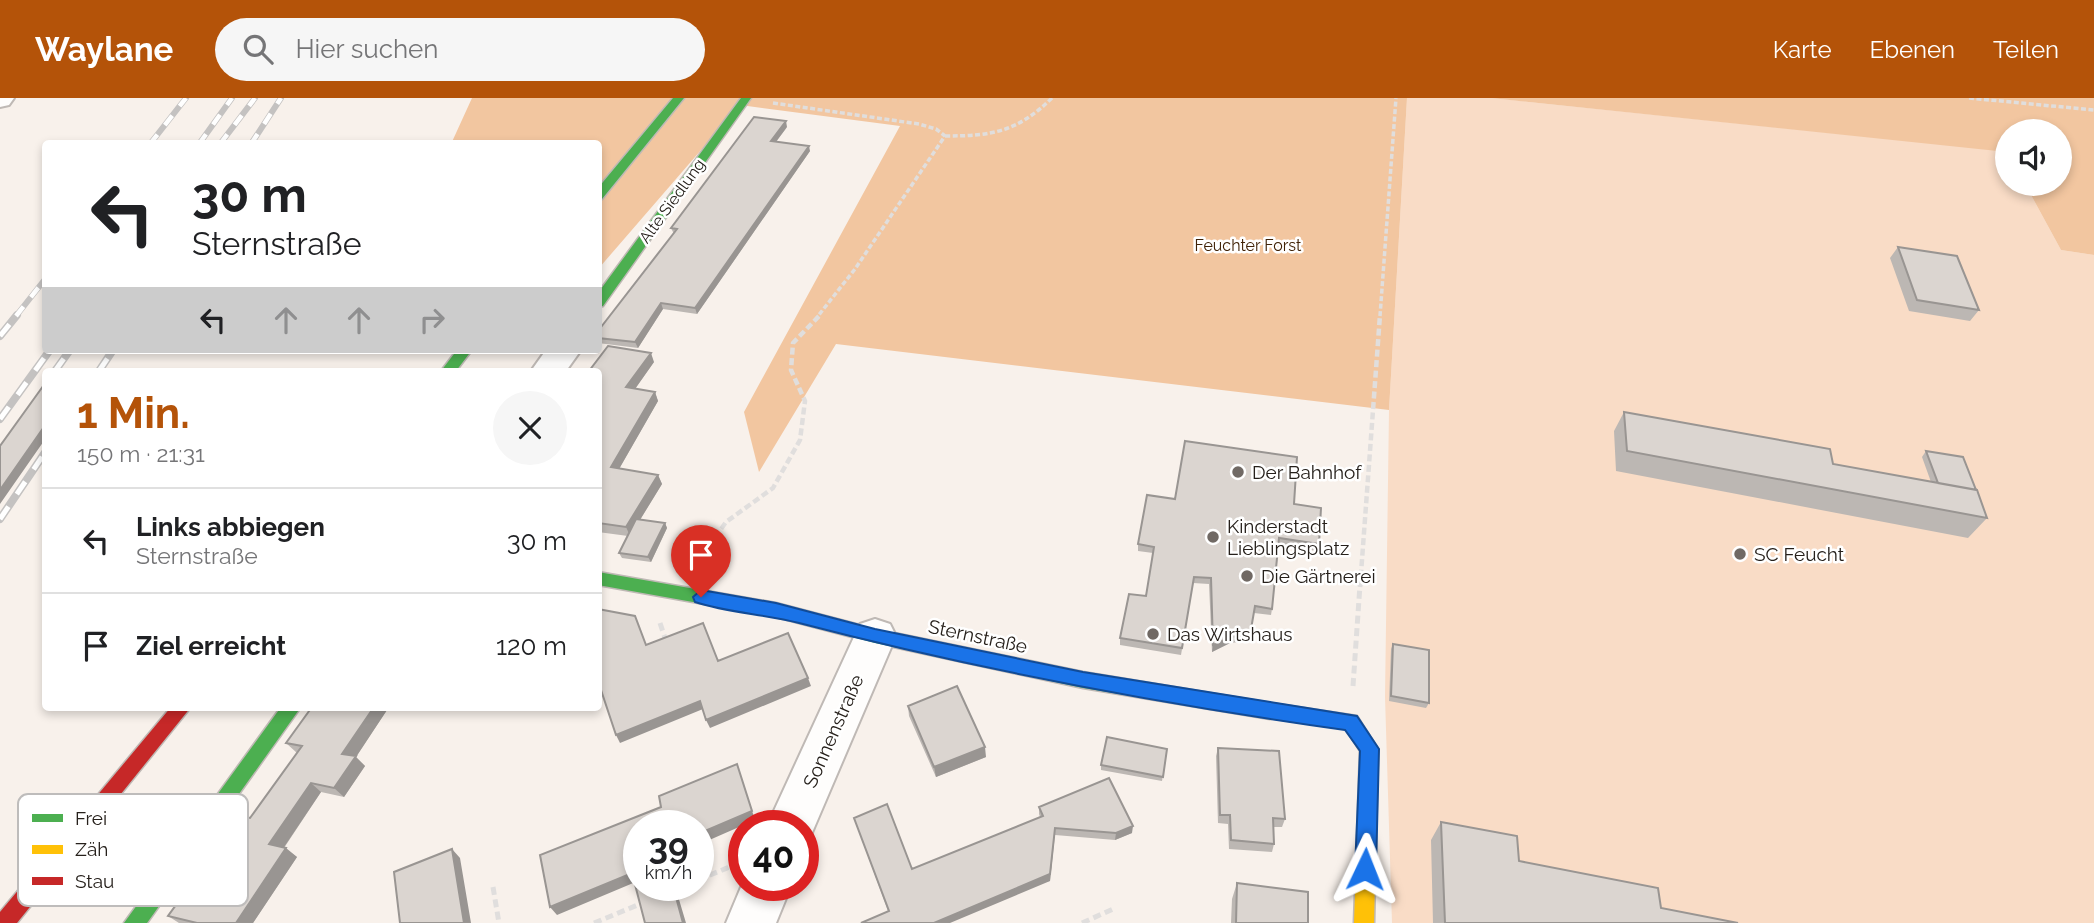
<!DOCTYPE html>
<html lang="de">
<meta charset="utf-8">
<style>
:root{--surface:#fff;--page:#f6f6f6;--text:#202124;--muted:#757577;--line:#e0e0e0;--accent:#b45309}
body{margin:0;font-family:Raleway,sans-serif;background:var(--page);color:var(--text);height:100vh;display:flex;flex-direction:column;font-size:26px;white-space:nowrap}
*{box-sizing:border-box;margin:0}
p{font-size:23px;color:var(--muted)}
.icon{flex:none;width:38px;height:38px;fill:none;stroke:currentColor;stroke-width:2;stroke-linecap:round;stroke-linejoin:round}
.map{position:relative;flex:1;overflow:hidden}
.drawer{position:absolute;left:42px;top:270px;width:560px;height:343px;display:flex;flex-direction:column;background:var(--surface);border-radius:7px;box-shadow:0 4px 10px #0003}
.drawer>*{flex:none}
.hud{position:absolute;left:42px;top:42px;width:560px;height:214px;border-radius:7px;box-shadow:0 4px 10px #0003;background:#fff;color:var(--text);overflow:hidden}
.buttons{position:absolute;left:1995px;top:21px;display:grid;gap:14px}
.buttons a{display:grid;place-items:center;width:77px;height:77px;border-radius:50%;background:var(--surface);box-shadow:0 4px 10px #0003;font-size:35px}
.speed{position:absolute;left:623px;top:712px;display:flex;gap:14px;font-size:35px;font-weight:700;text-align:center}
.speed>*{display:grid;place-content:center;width:91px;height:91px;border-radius:50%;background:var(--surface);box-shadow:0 4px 10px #0003;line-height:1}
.speed small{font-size:18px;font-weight:400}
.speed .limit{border:10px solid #d22;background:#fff;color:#111}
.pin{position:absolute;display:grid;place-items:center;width:60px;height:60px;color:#fff;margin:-72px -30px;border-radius:50% 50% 50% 0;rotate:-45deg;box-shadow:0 0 7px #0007}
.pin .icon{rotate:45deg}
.me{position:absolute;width:77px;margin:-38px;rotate:2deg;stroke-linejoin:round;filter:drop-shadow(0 0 5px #0008)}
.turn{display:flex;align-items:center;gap:24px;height:147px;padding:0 35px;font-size:32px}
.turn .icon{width:91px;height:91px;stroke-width:2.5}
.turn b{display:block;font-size:49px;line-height:60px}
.lanes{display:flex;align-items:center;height:66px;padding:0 35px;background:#0003;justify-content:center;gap:35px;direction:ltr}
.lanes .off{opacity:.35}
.round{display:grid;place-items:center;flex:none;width:74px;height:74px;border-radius:37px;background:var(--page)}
.overview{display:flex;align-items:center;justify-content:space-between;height:119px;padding:0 35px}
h1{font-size:42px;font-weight:700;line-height:52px;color:var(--accent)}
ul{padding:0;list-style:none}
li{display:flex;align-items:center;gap:21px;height:105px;padding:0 35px;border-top:2px solid var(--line)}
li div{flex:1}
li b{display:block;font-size:26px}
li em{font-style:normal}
header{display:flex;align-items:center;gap:42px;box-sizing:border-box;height:98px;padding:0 35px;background:var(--accent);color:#fff}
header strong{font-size:33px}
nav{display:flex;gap:38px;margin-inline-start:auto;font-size:24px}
.search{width:490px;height:63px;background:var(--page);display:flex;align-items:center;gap:18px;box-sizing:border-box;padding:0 24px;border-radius:38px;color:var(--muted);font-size:26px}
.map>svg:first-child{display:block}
.green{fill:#f9dcc6}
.forest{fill:#f2c6a0}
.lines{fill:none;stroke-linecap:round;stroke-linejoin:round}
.street-casing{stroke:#bfb9b5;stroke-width:4}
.fast-casing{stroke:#bfb9b5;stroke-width:3}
.slow-casing{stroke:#bfb9b5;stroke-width:3}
.jam-casing{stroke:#bfb9b5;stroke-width:3}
.path-far2{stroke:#e0dedd;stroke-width:3.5;stroke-dasharray:5 2.5;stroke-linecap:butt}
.path-far1{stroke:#e0dedd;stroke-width:4.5;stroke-dasharray:7 3.5;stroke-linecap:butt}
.path{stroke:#e0dedd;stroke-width:5;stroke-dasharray:8 4.5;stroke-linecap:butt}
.street{fill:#fefdfc;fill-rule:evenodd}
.fast{fill:#4caf50;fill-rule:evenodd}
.slow{fill:#ffc107;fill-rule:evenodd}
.jam{fill:#c62828;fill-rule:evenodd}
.rail-far1-casing{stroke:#c4c2c1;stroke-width:6}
.rail-casing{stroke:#c4c2c1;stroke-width:8}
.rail-far1{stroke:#fff;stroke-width:4.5;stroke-dasharray:12;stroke-linecap:butt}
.rail{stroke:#fff;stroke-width:5;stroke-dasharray:15;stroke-linecap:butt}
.wall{fill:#bcb7b3}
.shaded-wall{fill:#999592}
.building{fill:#dbd5d0;stroke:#999592;stroke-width:2}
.route{fill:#1a73e8;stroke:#114b97;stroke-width:2}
.poi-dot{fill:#706964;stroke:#fff;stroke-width:2.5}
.labels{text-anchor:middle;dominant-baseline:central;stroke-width:5;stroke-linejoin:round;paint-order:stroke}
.far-street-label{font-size:16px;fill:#26201b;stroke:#fff}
.far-park-label{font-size:16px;fill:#402206;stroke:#fff}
.poi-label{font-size:19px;fill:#26201b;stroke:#fff;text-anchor:start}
.street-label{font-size:19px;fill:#26201b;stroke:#fff}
.key{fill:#fff;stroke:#bebcbb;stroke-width:2}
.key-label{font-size:19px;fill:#26201b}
</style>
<header>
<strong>Waylane</strong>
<div class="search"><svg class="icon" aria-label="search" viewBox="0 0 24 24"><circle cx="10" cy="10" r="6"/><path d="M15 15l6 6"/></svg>Hier suchen</div>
<nav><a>Karte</a><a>Ebenen</a><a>Teilen</a></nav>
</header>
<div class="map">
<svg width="2094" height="825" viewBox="0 0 2094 825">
<rect width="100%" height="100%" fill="#f8f1eb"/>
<!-- green -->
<path class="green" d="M1407,0H1491L2007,53V86H2025L2061,152L2094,157V825H1392L1385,599L1389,312Z"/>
<!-- forest -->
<path class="forest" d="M472,0H1407L1389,312L836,246L759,374L744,314L900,28L740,7L599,170L598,46H451Z
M1491,0H2094V157L2061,152L2025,86H2060V33H2007V54Z"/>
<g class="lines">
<defs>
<path id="street" d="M0,0H14L9,7L0,9Z
M546,252H581L566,273H531Z
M875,521L890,526L896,538L808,744L803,746V728H767L860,526Z
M744,782V788H791L776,825H726Z"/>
<path id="fast" d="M673,0H684L602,101H598V90Z
M741,0H751L603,208L598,209V195Z
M457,252H472L456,273H441Z
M598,474L776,505L875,531L1083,574L1270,605L1276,607L1279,613L1276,619L1270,621L1083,590L875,545L776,519L598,487Z
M281,609H301L147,825H124Z"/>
<path id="slow" d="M1270,605L1357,618L1378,651L1374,825H1354L1360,653L1346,631L1264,619L1261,613L1264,607Z"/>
<path id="jam" d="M171,609H191L17,825H0V814Z"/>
</defs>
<!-- street casing -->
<use href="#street" class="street-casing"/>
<!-- fast casing -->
<use href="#fast" class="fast-casing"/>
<!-- slow casing -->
<use href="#slow" class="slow-casing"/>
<!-- jam casing -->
<use href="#jam" class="jam-casing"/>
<!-- path-far2 -->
<path class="path-far2" d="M1969,0L2094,12
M773,5L919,26L936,31L945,38L855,171L818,218
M945,38C992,38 1017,34 1052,0
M1380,218L1396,0"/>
<!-- path-far1 -->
<path class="path-far1" d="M697,465L726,424L773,390L800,342L805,303L791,272L793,245L820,217
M1360,489L1380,217"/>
<!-- path -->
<path class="path" d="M660,525L666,543
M1353,588L1360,487
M698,782L744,763
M493,789L499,825
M672,793L684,788
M594,825L645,804
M1082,825L1113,811"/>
<!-- street -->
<use href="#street" class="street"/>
<!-- fast -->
<use href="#fast" class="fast"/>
<!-- slow -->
<use href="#slow" class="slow"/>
<!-- jam -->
<use href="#jam" class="jam"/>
<defs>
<path id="rail-far1" d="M150,46L186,0
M199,46L232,0
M220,46L255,0
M251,46L281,0
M16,218L46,180"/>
<path id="rail" d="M0,238L17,217
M55,273L70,252
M99,273L113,252
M0,321L50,252
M0,421L46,353"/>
</defs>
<!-- rail-far1 casing -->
<use href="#rail-far1" class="rail-far1-casing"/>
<!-- rail casing -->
<use href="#rail" class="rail-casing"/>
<!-- rail-far1 -->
<use href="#rail-far1" class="rail-far1"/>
<!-- rail -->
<use href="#rail" class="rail"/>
</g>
<!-- wall -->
<path class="wall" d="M787,29L776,44L810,53L697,216L663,211L638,250L598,245V233L674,136L671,130Z
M1898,149L1979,212L1970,223L1909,213L1890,160Z
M654,264L635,291L655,294L658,303L619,371L658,377L662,386L640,422L665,425L667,430L651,464L622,460L619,455L628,438L598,434V273Z
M1624,314L1833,366L1931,384L1922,359L1926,353L1987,420L1968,440L1616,373L1614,333Z
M1175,401L1319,446L1317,453L1278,447L1272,511L1271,517L1254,515L1249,543L1230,545L1212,554L1209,486L1193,485L1181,557L1120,547V540L1146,498L1153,455L1138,453V446Z
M1393,546L1429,605L1426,610L1389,603L1391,551Z
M908,608L986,659L936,679L909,618Z
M448,609H472L470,613Z
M387,612L356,659L365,668L344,699L321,694L284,750L297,759L253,825H179L168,818L250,720L297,655L286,645Z
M1218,650L1285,721L1282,729H1273L1274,746L1272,754L1229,751L1228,726L1218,725L1216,658Z
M1167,651L1162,683L1101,672V667Z
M1039,709L1132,735L1115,742L1055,737L1050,783L888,813L854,720L912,771L1040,719L1039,716Z
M1441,724L1519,763L1661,810L1738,825H1433L1431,742Z
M1237,785L1308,825H1231L1232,801Z"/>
<!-- shaded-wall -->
<path class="shaded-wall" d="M786,23L787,29L772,49L771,43Z
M809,48L810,53L697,216L695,210Z
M661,205L663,211L638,250L635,244Z
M651,255L654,264L630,298L626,289Z
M655,294L658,303L615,378L611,369Z
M46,326V340L0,406V392Z
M658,377L662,386L630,438L626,429Z
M665,425L667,430L651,464L648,459Z
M1231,539L1230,545L1212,554L1213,547Z
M808,580L811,588L710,630L706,622Z
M700,603L703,611L620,645L616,637Z
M374,609H384L387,612L356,659L365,668L344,699L334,690L342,656Z
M985,649L986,659L936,679L934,669Z
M737,666L755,722L698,747V736Z
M311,685L321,694L280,755L269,746Z
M1133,728L1132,735L1115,742L1116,735Z
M1055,730L1050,783L950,825H934Z
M286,750L297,759L253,825H236Z
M452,751L460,760L471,825H464Z
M632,775L638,783L557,817L550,809Z
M673,788H675L686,825H683Z"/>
<!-- building -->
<path class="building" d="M754,19L786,23L771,43L809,48L695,210L661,205L635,244L598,240V233L677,131L671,130Z
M1898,149L1957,158L1979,212L1917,202Z
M608,248L651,255L626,289L655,294L611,369L658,377L626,429L598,425V273H589Z
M46,284V326L0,392V348Z
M1624,314L1830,351L1833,366L1977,392L1987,420L1627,353Z
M1185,343L1297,359L1294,406L1321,410L1319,446L1279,440L1272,511L1255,508L1250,537L1231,539L1213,547L1211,480L1194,479L1182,550L1120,540L1129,496L1146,498L1154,449L1138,446L1147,397L1175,401Z
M1926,353L1963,359L1976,392L1938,385Z
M636,421L665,425L648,459L619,455Z
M598,511L635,518L646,547L703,525L718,563L788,535L808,580L706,622L700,603L616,637L598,583Z
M1393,546L1429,552V605L1391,598Z
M957,588L985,649L934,669L908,608Z
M312,609H374L342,656L356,658L334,690L311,685L269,746L286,750L236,825H197L168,818L241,718L250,720L302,648L286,645Z
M1107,639L1167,651L1163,679L1101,667Z
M1218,650L1279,653L1285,721L1273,720L1274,746L1231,742L1230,717H1220Z
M737,666L752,713L698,736V728H639V788H673L683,825H645L632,775L550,809L540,757L661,709L659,698Z
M1109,680L1133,728L1116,735L1055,730L1050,776L934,825H861L889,813L854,720L887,706L912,771L1043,718L1039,709Z
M1441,724L1517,738L1519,763L1658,790L1661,810L1738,825H1445Z
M452,751L464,825H400L394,774Z
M1237,785L1308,794V825H1236Z"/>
<!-- route -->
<path class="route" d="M701,492L776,505L875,531L1083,574L1357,618L1379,651L1376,771L1373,778L1365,781L1358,778L1355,771L1360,653L1345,632C1161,606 979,572 799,525C765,516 728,515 695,504L693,499Z"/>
<!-- markers -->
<g class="poi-dot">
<circle cx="1238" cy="374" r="7"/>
<circle cx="1213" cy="439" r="7"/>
<circle cx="1740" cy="456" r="7"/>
<circle cx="1247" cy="478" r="7"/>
<circle cx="1153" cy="536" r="7"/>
</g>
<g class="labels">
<!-- far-street labels -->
<g class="far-street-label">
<text transform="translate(672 103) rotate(-54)">Alte Siedlung</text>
</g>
<!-- far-park labels -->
<g class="far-park-label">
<text x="1248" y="147">Feuchter Forst</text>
</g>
<!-- poi labels -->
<g class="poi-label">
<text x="1252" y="374">Der Bahnhof</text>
<text x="1227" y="428">Kinderstadt<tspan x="1227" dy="22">Lieblingsplatz</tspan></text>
<text x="1754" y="456">SC Feucht</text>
<text x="1261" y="478">Die Gärtnerei</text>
<text x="1167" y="536">Das Wirtshaus</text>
</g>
<!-- street labels -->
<g class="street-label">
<text transform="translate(978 538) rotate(12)">Sternstraße</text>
<text transform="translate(833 633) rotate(-66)">Sonnenstraße</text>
</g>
</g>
<!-- legend -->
<rect x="18" y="696" width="230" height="112" rx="10" class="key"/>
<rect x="32" y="716" width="31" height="8" fill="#4caf50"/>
<rect x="32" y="747" width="31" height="9" fill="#ffc107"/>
<rect x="32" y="779" width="31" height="8" fill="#c62828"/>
<g class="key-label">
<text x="75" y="727">Frei</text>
<text x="75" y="758">Zäh</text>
<text x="75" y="790">Stau</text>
</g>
</svg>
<div class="buttons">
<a><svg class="icon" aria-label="sound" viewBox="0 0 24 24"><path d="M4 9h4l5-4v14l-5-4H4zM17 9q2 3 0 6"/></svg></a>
</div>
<div class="speed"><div>39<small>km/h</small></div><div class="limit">40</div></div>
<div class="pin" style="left:701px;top:499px;background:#d93025"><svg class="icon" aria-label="arrive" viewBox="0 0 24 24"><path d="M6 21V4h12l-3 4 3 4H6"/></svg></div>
<svg class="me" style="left:1365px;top:771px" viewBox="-20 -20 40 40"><path d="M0-17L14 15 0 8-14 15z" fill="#1a73e8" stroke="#fff" stroke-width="4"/></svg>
<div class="hud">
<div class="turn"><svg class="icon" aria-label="left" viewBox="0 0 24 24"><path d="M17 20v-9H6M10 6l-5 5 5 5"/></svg><div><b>30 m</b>Sternstraße</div></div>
<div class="lanes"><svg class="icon" aria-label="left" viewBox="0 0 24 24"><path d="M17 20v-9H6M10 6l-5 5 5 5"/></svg><svg class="icon off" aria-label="ahead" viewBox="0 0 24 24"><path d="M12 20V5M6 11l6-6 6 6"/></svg><svg class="icon off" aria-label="ahead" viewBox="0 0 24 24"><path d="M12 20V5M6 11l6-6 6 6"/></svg><svg class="icon off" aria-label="right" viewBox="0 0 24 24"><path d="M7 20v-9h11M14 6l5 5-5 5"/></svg></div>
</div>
<section class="drawer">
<div class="overview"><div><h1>1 Min.</h1><p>150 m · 21:31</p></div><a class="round"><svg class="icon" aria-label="close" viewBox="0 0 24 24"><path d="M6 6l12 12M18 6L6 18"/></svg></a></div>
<ul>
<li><svg class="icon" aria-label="left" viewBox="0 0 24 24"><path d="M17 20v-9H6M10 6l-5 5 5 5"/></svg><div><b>Links abbiegen</b><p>Sternstraße</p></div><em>30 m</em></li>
<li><svg class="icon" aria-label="arrive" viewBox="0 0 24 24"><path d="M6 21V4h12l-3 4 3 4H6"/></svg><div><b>Ziel erreicht</b></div><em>120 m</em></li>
</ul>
</section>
</div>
